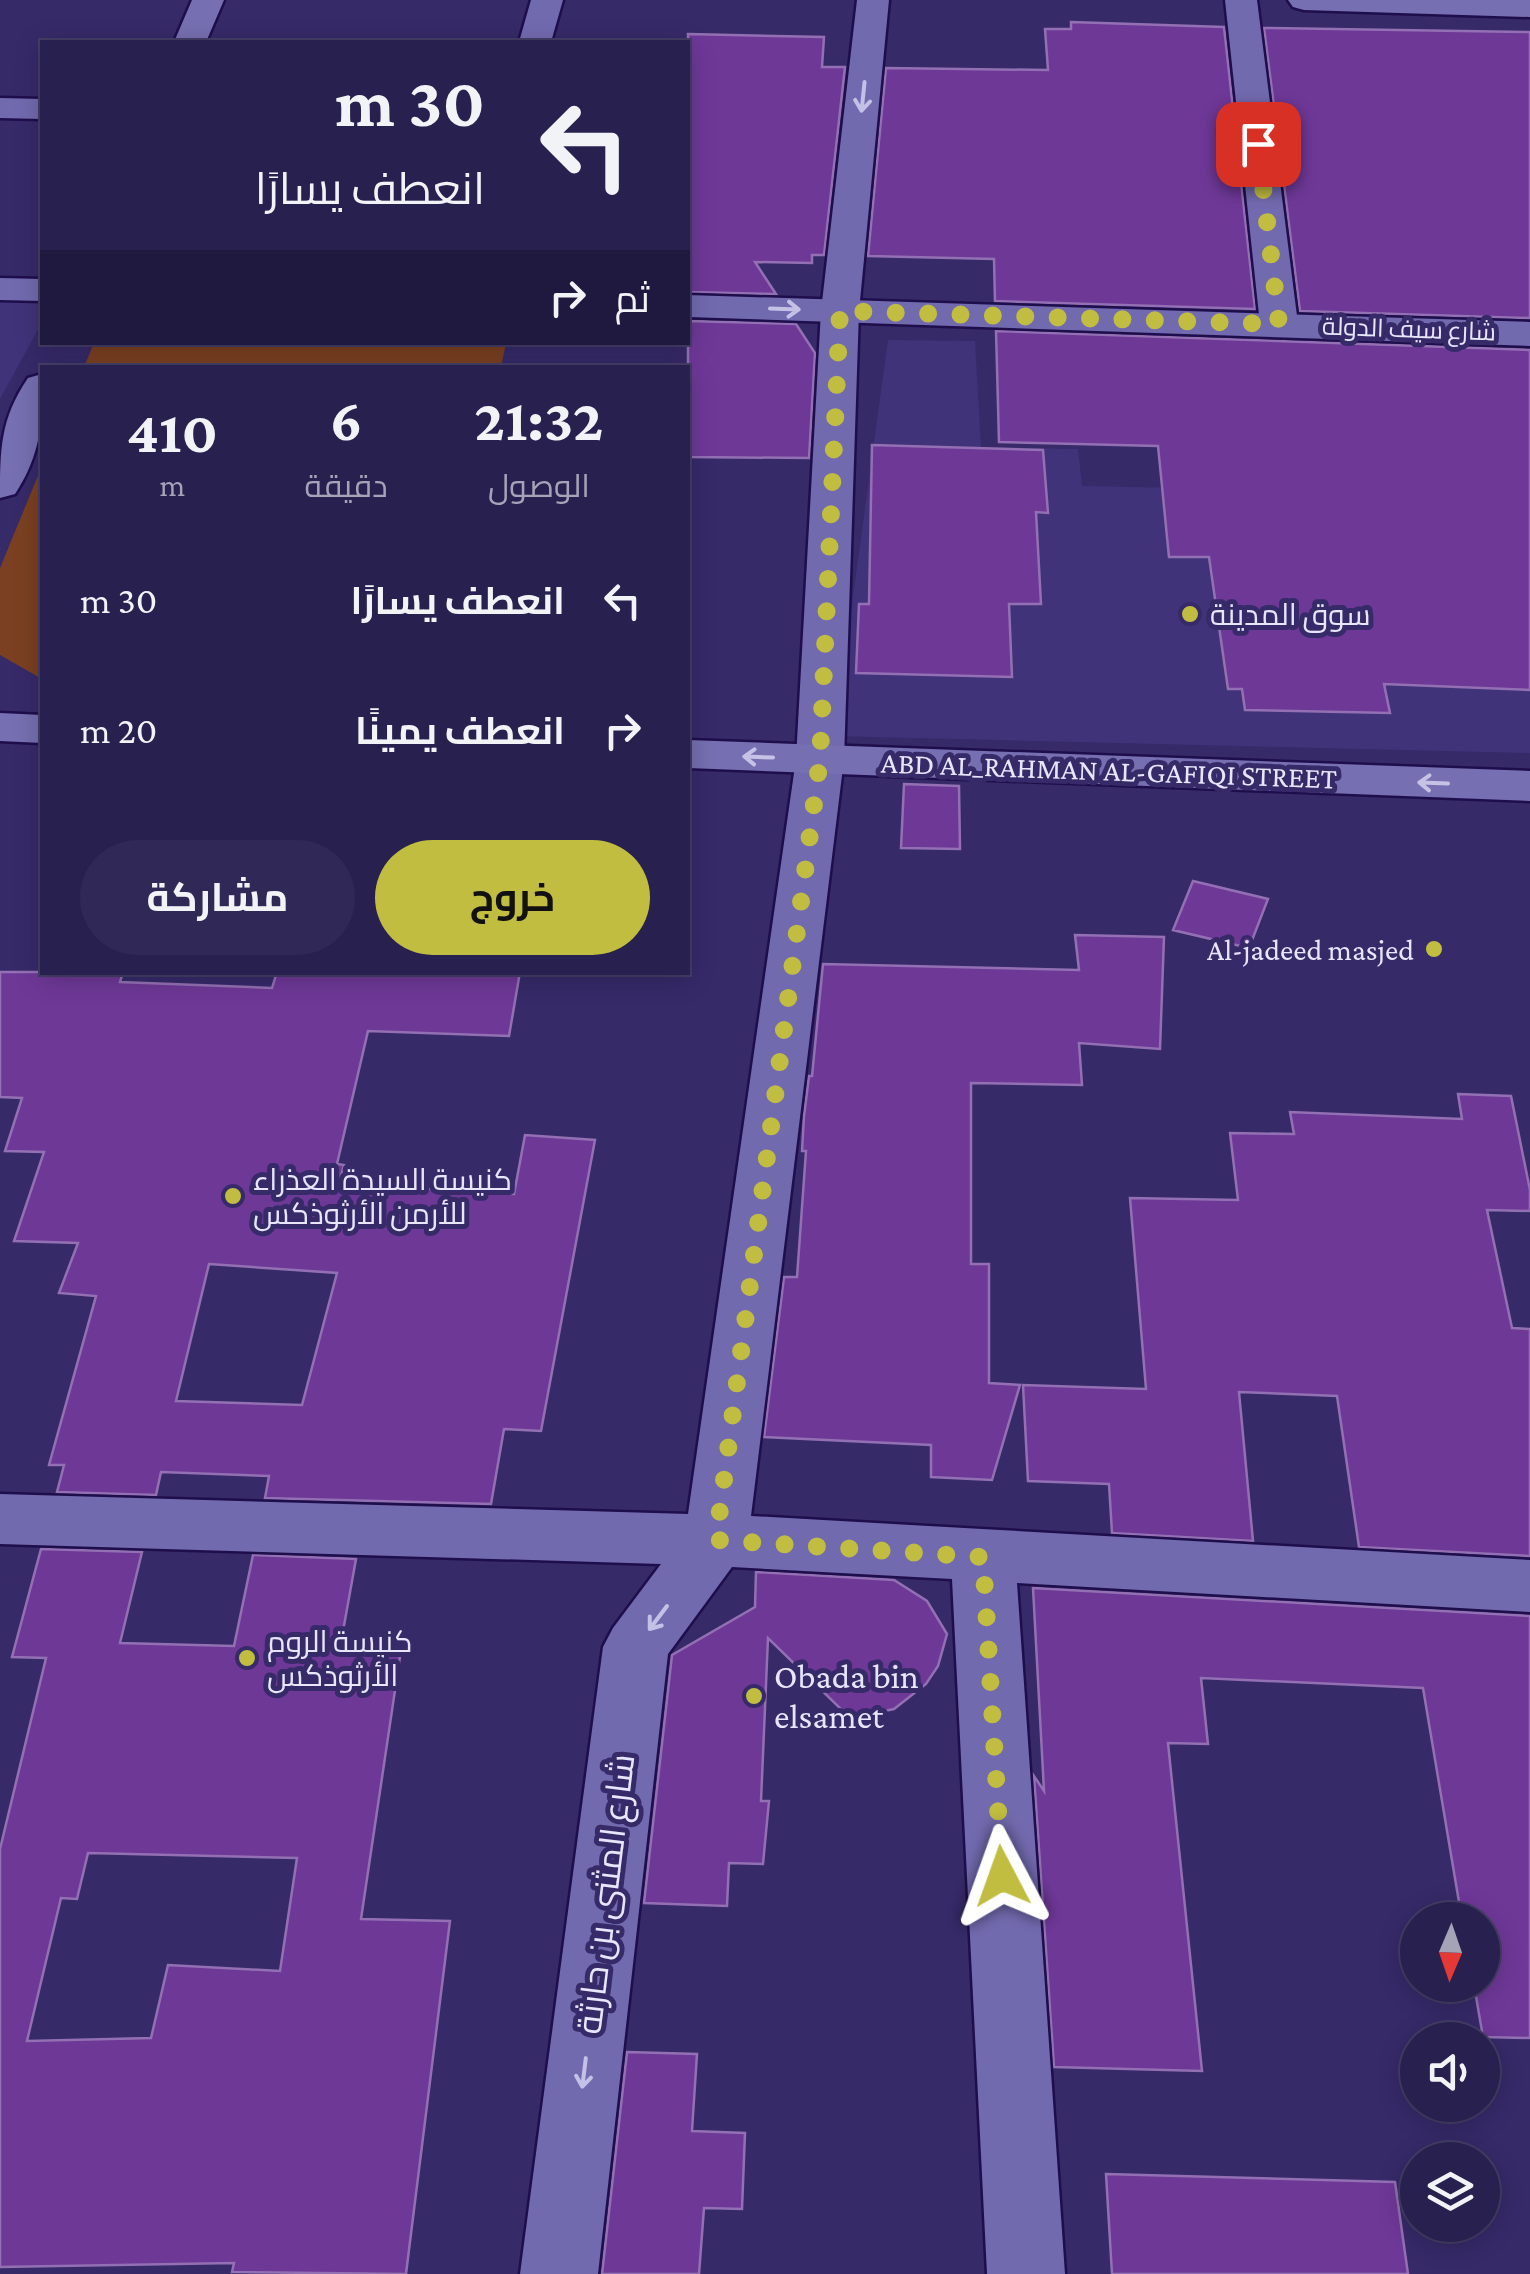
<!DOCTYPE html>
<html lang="ar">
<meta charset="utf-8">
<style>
:root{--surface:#28204f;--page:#302856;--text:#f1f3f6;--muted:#a5a3b7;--line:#443e66;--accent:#c1bd40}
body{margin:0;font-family:"Crimson Pro",Cairo,serif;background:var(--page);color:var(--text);direction:rtl;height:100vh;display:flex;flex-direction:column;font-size:38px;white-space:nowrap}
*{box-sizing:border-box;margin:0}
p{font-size:32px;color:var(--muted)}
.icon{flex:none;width:55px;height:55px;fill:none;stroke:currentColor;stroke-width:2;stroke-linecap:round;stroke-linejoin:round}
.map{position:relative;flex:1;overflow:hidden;direction:ltr}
.details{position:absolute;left:40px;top:365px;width:650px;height:610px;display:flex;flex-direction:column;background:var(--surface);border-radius:0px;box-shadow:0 5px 25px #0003,0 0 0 2px var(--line);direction:rtl}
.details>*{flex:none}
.top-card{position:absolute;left:40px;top:40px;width:650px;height:305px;border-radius:0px;box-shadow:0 5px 25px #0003,0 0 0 2px var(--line);direction:rtl;background:#28204f;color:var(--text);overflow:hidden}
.needle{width:65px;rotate:182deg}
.controls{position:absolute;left:1400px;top:1902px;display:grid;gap:20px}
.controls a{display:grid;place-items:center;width:100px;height:100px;border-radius:50%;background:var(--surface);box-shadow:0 5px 25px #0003,0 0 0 2px var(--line);font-size:50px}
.pin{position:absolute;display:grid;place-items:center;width:85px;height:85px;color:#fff;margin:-42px;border-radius:20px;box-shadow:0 5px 15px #0006}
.me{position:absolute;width:110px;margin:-55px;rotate:356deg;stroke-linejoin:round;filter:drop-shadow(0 0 8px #0008)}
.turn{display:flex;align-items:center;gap:35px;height:210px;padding:0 40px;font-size:45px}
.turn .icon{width:130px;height:130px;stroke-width:2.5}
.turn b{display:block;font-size:70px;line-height:85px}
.then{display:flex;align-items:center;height:95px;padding:0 40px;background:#0003;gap:20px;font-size:38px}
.eta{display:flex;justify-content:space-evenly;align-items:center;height:170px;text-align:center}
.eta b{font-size:60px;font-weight:700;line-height:70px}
.action{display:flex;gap:20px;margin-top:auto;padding:20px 40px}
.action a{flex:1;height:115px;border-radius:60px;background:var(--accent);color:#111;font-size:40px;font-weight:700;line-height:115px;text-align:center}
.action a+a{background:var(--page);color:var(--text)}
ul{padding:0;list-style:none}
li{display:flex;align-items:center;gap:30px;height:130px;padding:0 40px}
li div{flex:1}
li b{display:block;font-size:38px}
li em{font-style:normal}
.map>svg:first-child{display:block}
.built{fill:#40337a}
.green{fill:#7a4021}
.building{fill:#6e3897;stroke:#9370b3;stroke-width:2.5;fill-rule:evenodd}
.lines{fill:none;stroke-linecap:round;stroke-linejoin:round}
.minor-casing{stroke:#1f0e4c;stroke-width:5}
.tertiary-casing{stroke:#1f0e4c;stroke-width:5}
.secondary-casing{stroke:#1f0e4c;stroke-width:5}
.minor{fill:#726aaf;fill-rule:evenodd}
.tertiary{fill:#726aaf;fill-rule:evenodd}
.secondary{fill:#766fb1;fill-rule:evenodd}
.oneway{stroke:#c4c1e6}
.oneway2{stroke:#c5c2e6}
.route{stroke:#c1bd40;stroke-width:18;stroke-dasharray:0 32.4}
.poi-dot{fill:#c1bd40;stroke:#362a69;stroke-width:4}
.labels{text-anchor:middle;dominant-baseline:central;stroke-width:10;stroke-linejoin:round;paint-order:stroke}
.far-street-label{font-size:25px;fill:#e7e6fd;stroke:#362a69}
.poi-label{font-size:30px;fill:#e7e6fd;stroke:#362a69;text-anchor:start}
.street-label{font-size:30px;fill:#e7e6fd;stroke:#362a69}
.near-poi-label{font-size:35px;fill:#e7e6fd;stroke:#362a69;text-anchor:start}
.near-street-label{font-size:35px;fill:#e7e6fd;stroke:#362a69}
</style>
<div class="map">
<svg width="1530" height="2274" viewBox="0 0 1530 2274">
<rect width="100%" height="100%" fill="#362a69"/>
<!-- built -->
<path class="built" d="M0,292L42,302V322L0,399Z
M888,340L975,341L981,447L1078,449L1082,486L1360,492L1530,353V753L834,736Z"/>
<!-- green -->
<path class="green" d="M94,343V342L506,343L501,367H84Z
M42,466V679L0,655V568Z"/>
<!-- building -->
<path class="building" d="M1071,22L1224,27L1255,309L995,301L994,259L868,256L886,68L1048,70L1045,29H1071Z
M1264,28L1530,32V318L1300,311Z
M688,34L824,37L822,67H845L824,255H812V263L755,262L776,294L688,292Z
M688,321L796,324L815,353L809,458L688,457Z
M996,331L1530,350V690L1384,684L1390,713L1245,710L1242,689H1228L1209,557H1169L1158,446L999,442Z
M872,445L1043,450L1048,513L1036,512L1041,604H1009L1012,677L856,673L859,604H869Z
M904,784L959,786L960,849L901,848Z
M1193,881L1268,899L1249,948L1173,930Z
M1075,935L1164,937L1160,1049L1079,1043L1082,1085L971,1083V1264H989V1383L1020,1385L992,1480L931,1477V1445L764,1437L784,1277H797L806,1151H802L804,1116L809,1076H812L823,964L1079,970Z
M0,972H123L120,982L272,988L277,972H520L509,1036L368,1031L337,1164L344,1165L339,1183L514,1194L525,1135L595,1140L541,1431L504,1429L491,1504L265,1498L269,1476L161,1472L156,1495L57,1492L64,1465H49L96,1296L59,1293L78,1243L14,1241L44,1152L5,1151L22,1098L0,1097ZM209,1264L337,1273L302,1405L176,1401Z
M1458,1094L1511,1096L1530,1190V1211L1487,1210L1512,1328L1530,1329V1556L1359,1547L1337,1396L1239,1392L1253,1541L1112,1533L1109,1484L1028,1481L1023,1385L1146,1389L1130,1198L1238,1200L1230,1133L1294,1134L1290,1112L1462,1119Z
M41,1549L142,1552L120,1643L234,1646L253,1555L356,1559L340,1648L401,1650L361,1919L450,1921L406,2274L232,2272L234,2263L0,2267V1849L46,1658L12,1657ZM88,1853L297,1858L280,1971L168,1965L151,2038L27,2041L61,1898L77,1899Z
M756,1572L894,1580L927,1601L947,1634L938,1666L926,1684L894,1709L850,1718L768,1638L761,1801H769L763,1864L729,1863L727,1906L644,1903L672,1655L755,1607Z
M1033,1588L1530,1616V2038L1483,2037L1474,1985H1482V1920H1462L1423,1688L1201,1678L1208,1744L1168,1743L1202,2071L1054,2067L1034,1776L1044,1791Z
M627,2052L697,2054L692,2131L745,2133L742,2209L704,2208L699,2274H602Z
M1106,2174L1395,2182L1408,2274H1112Z"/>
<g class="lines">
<defs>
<path id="minor" d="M531,0H563L551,42H519Z
M857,0H889L859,311L844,759L751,1516L1530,1560V1612L1017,1583L1065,2274H987L952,1579L732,1567L668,1654L598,2274H520L603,1647L613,1628L661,1564L0,1544V1494L688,1514L796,759L821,311Z
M1225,0H1257L1298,324L1293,332L1279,336L1265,332L1260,324Z
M0,98L42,99V119L0,118Z"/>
<path id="tertiary" d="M0,278L42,279V301L0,300Z
M688,295L1530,322V346L688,317Z"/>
<path id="secondary" d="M192,0H224L206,42H174Z
M1288,0H1530V17L1304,10L1293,7Z
M42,374C45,417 40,457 15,494L0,498C0,450 0,419 28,378Z
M0,713L42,715V743L0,741Z
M688,740L1530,771V801L688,768Z"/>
</defs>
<!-- minor casing -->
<use href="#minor" class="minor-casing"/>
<!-- tertiary casing -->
<use href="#tertiary" class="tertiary-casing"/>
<!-- secondary casing -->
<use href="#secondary" class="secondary-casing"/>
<!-- minor -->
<use href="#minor" class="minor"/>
<!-- tertiary -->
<use href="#tertiary" class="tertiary"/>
<!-- secondary -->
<use href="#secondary" class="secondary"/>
</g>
<!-- one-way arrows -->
<defs><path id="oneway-shaft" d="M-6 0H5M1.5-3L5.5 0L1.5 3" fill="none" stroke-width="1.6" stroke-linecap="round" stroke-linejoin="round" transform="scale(2.5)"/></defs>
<g class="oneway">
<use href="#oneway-shaft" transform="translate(863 97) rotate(96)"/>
<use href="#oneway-shaft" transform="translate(785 309) rotate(2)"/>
<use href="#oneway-shaft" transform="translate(658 1618) rotate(127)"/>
<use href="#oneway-shaft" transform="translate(584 2073) rotate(97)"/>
</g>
<g class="oneway2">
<use href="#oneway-shaft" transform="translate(758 757) rotate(-178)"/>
<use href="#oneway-shaft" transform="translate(1433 783) rotate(-178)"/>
</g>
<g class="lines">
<!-- route -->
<path class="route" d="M1002,1876L983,1557L716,1540L820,759L840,311L1279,324L1258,144"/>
</g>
<!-- markers -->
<g class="poi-dot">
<circle cx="1190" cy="614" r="10"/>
<circle cx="1434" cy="949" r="10"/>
<circle cx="233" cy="1196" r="10"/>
<circle cx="247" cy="1658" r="10"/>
<circle cx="754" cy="1696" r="10"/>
</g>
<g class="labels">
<!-- far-street labels -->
<g class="far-street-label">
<text transform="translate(1409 329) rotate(2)">شارع سيف الدولة</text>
</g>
<!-- poi labels -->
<g class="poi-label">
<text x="1210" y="614">سوق المدينة</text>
<text x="1414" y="949" text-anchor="end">Al-jadeed masjed</text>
<text x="253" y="1179">كنيسة السيدة العذراء<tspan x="253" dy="34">للأرمن الأرثوذكس</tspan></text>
<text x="267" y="1641">كنيسة الروم<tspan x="267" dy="34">الأرثوذكس</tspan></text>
</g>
<!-- street labels -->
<g class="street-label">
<text transform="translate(1109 770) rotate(2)">ABD AL_RAHMAN AL-GAFIQI STREET</text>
</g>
<!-- near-poi labels -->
<g class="near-poi-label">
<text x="774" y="1676">Obada bin<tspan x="774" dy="40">elsamet</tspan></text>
</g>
<!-- near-street labels -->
<g class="near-street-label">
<text transform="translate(606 1894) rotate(-83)">شارع المثنى بن حارثة</text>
</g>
</g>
</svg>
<div class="controls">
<a><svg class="needle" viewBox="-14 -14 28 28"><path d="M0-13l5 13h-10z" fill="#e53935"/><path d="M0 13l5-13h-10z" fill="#a5a3b7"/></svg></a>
<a><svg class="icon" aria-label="sound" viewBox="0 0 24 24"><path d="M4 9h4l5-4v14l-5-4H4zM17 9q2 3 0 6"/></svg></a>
<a><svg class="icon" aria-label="layers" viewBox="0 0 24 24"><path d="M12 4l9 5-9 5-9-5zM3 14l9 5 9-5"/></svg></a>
</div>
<div class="pin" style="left:1258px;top:144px;background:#d93025"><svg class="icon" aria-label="arrive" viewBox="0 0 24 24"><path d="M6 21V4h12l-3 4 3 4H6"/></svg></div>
<svg class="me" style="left:1002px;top:1876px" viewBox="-20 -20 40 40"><path d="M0-17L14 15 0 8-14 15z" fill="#c1bd40" stroke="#fff" stroke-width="4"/></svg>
<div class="top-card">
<div class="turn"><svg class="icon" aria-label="left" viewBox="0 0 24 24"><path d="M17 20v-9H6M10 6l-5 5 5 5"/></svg><div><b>30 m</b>انعطف يسارًا</div></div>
<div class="then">ثم<svg class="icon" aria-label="right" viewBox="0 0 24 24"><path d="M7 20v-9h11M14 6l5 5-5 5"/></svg></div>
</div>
<section class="details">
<div class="eta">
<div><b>21:32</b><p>الوصول</p></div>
<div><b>6</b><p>دقيقة</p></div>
<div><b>410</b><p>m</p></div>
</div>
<ul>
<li><svg class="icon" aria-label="left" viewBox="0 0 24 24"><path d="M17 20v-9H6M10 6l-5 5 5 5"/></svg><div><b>انعطف يسارًا</b></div><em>30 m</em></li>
<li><svg class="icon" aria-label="right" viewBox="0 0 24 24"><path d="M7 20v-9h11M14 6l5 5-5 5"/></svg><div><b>انعطف يمينًا</b></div><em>20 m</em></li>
</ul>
<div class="action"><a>خروج</a><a>مشاركة</a></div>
</section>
</div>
